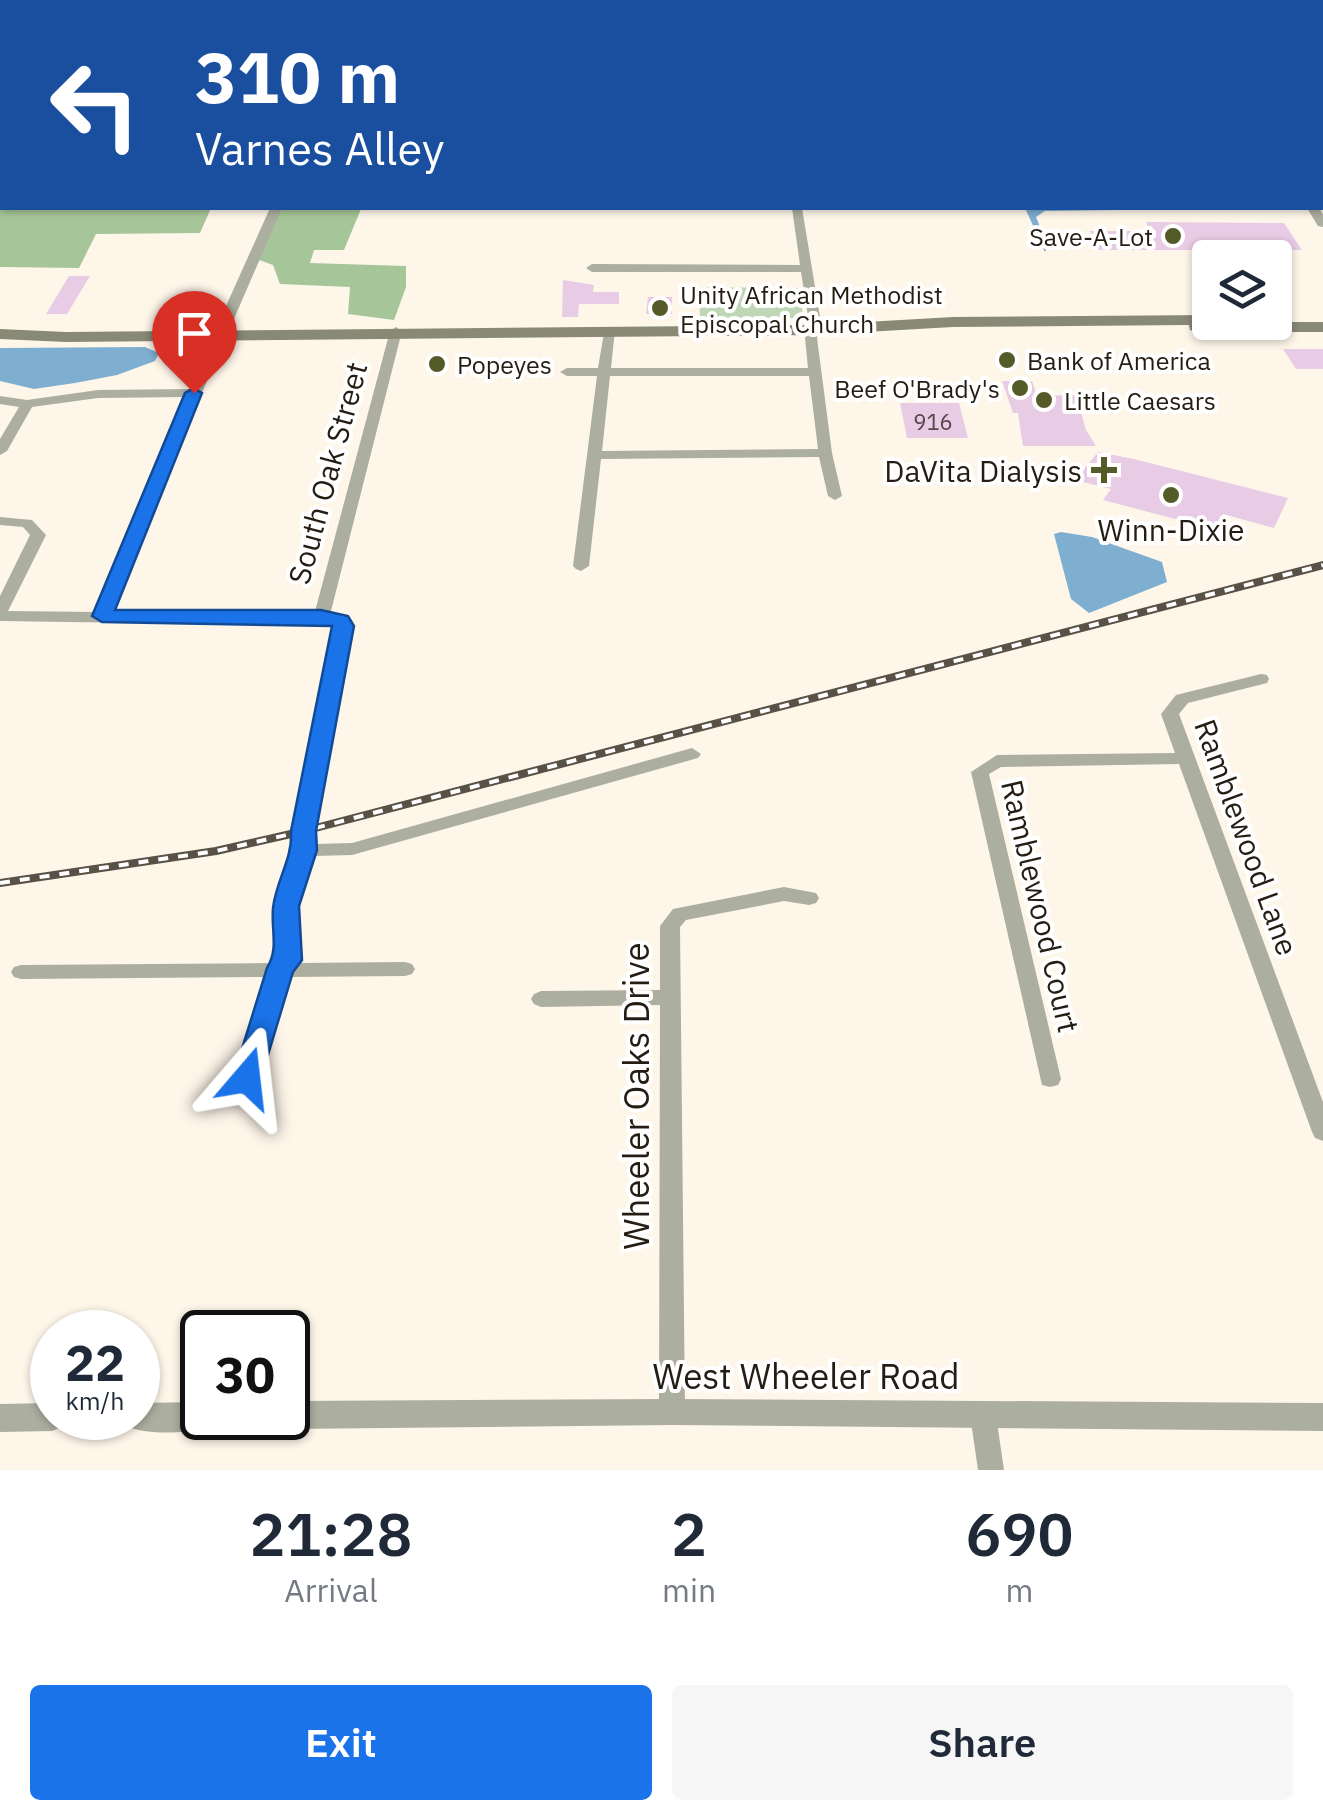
<!DOCTYPE html>
<style>
:root{--surface:#fff;--page:#f6f6f7;--text:#1f2937;--muted:#747a83;--accent:#1a73e8}
body{margin:0;font-family:"IBM Plex Sans",sans-serif;background:var(--page);color:var(--text);height:100vh;display:flex;flex-direction:column;font-size:38px;white-space:nowrap}
*{box-sizing:border-box;margin:0}
p{font-size:32px;color:var(--muted)}
.icon{flex:none;width:55px;height:55px;fill:none;stroke:currentColor;stroke-width:2;stroke-linecap:round;stroke-linejoin:round}
.map{position:relative;height:1470px;overflow:hidden}
.drawer{display:flex;flex-direction:column;background:var(--surface);flex:1}
.drawer>*{flex:none}
.hud{position:absolute;left:0px;top:0px;width:1325px;height:210px;box-shadow:0 2px 8px #0004;background:#1a4fa0;color:#fff;overflow:hidden}
.fabs{position:absolute;left:1192px;top:240px;display:grid;gap:20px}
.fabs a{display:grid;place-items:center;width:100px;height:100px;border-radius:10px;background:var(--surface);box-shadow:0 2px 8px #0004;font-size:50px}
.speed{position:absolute;left:30px;top:1310px;display:flex;gap:20px;font-size:50px;font-weight:700;text-align:center}
.speed>*{display:grid;place-content:center;width:130px;height:130px;border-radius:50%;background:var(--surface);box-shadow:0 2px 8px #0004;line-height:1}
.speed small{font-size:25px;font-weight:400}
.speed .limit{border:5px solid #111;border-radius:15px;background:#fff;color:#111}
.pin{position:absolute;display:grid;place-items:center;width:85px;height:85px;color:#fff;margin:-102px -42px;border-radius:50% 50% 50% 0;rotate:-45deg;box-shadow:0 0 10px #0007}
.pin .icon{rotate:45deg}
.me{position:absolute;width:110px;margin:-55px;rotate:17deg;stroke-linejoin:round;filter:drop-shadow(0 0 8px #0008)}
.turn{display:flex;align-items:center;gap:35px;height:210px;padding:0 30px;font-size:45px}
.turn .icon{width:130px;height:130px;stroke-width:2.5}
.turn b{display:block;font-size:70px;line-height:85px}
.eta{display:flex;justify-content:space-evenly;align-items:center;height:170px;text-align:center}
.eta b{font-size:60px;font-weight:600;line-height:70px}
.button{display:flex;gap:20px;margin-top:auto;padding:20px 30px}
.button a{flex:1;height:115px;border-radius:10px;background:var(--accent);color:#fff;font-size:40px;font-weight:600;line-height:115px;text-align:center}
.button a+a{background:var(--page);color:var(--text)}
.map>svg:first-child{display:block}
.green{fill:#bfd7b6}
.forest{fill:#a6c699}
.water{fill:#7eafd0}
.building{fill:#e8cbe4}
.lines{fill:none;stroke-linecap:round;stroke-linejoin:round}
.minor{fill:#acaea0;fill-rule:evenodd}
.tertiary{fill:#acaea0;fill-rule:evenodd}
.secondary{fill:#888a76;fill-rule:evenodd}
.rail-casing{stroke:#595046;stroke-width:8}
.rail{stroke:#fff;stroke-width:4;stroke-dasharray:10;stroke-linecap:butt}
.route{fill:#1a73e8;stroke:#114b97;stroke-width:2.5}
.poi-dot{fill:#545b29;stroke:#fff;stroke-width:4}
.labels{text-anchor:middle;dominant-baseline:central;stroke-width:8;stroke-linejoin:round;paint-order:stroke}
.far-number-label{font-size:22px;fill:#564847}
.far-poi-label{font-size:25px;fill:#251d13;stroke:#fff;text-anchor:start}
.poi-label{font-size:30px;fill:#251d13;stroke:#fff;text-anchor:end}
.street-label{font-size:30px;fill:#251d13;stroke:#fff}
.near-street-label{font-size:35px;fill:#251d13;stroke:#fff}
</style>
<div class="map">
<svg width="1323" height="1470" viewBox="0 0 1323 1470">
<rect width="100%" height="100%" fill="#fff6ea"/>
<!-- green -->
<path class="green" d="M699,287L800,288L803,318L700,319Z"/>
<!-- forest -->
<path class="forest" d="M0,207L2,208H211L200,233L96,234L79,268L0,267Z
M361,209L344,250H314L310,263L406,266V287L394,320L348,314L350,287L280,284L273,265L259,260L279,210Z"/>
<!-- water -->
<path class="water" d="M1025,208H1257L1045,211L1036,217L1048,246L1045,252Z
M145,347L159,353L155,361L117,375L75,383L34,389L0,381V348Z
M1061,532L1092,537L1162,562L1167,582L1089,613L1071,599L1054,534Z"/>
<!-- building -->
<path class="building" d="M1146,222L1284,223L1302,250H1099L1090,231H1150Z
M69,276H90L67,314H46Z
M563,280L594,285L593,292H619V304H579L578,317H562Z
M648,297H672V314H646Z
M1283,349H1323V369H1296Z
M1002,381H1032L1037,396L1076,395L1086,430L1096,446H1023L1018,413H1013Z
M900,403H959L968,438H907Z
M1098,452L1134,459L1288,498L1274,528L1223,514L1213,529L1103,500L1111,489L1075,480Z"/>
<g class="lines">
<!-- minor -->
<path class="minor" d="M440,0H448V2H440Z
M520,0H528V2H520Z
M761,0H769L770,2H762Z
M1296,0L1295,2L1248,1V0Z
M0,8L2,9V13L0,14Z
M1322,24H1323V30H1322Z
M1322,48H1323V54H1322Z
M2,92V100L0,101V93Z
M0,116L2,117V124L0,125Z
M0,155H2V161H0Z
M1322,175H1323V181H1322Z
M0,190H2V196H0Z
M792,208H802L821,323L817,338L832,453L842,496L835,500L828,496L819,457L601,459L589,566L581,571L576,569L573,566L597,376H567L560,372L567,368H598L605,327L615,330L611,368H808L805,338L809,323L801,272H592L586,268L592,264L800,265ZM610,376H809L818,449L602,451Z
M396,327L402,331L330,615L346,617L351,626L313,831V844L352,843L692,748L701,754L698,758L352,855L312,856L296,906L298,963L405,962L412,964L415,969L412,974L405,976L287,977L258,1078L255,1084L247,1086L239,1084L236,1078L267,977L21,979L14,977L11,972L14,967L21,965L273,963L279,958L276,906L295,850V831L335,626L0,621V596L30,535L23,527L0,525V517L32,520L46,535L8,611L96,612L187,397L98,398L32,407L7,451L0,455V439L19,407L0,404V396L27,400L98,390L191,389L214,335L224,332L226,335L111,612L314,615L390,331Z
M1261,674L1267,675L1269,679L1267,683L1188,703L1179,714L1323,1102V1141L1315,1138L1312,1132L1179,764L1001,767L989,774L1061,1079L1058,1085L1050,1087L1042,1085L971,772L997,755L1175,753L1161,714L1176,695Z
M784,887L816,893L819,898L816,903L809,905L784,901L686,920L680,927L685,1412L681,1420L672,1424L663,1420L659,1412L660,1005L541,1007L534,1004L531,999L534,994L541,991L660,990V926L673,909Z
M983,1403L992,1407L996,1415L1004,1470H978L970,1415L974,1407Z"/>
<!-- tertiary -->
<path class="tertiary" d="M1159,0H1169L1171,2H1161Z
M270,208H282L227,335L215,338L213,335Z
M1307,208H1319L1323,214V227L1318,226Z
M672,1399L1323,1403V1431L672,1425L288,1429L278,1425L274,1418H288V1401Z
M202,1402V1418H216L212,1426C191,1434 149,1435 128,1427L123,1418H138V1403Z
M0,1404L52,1403V1418H67L62,1427L52,1431L0,1432Z"/>
<!-- secondary -->
<path class="secondary" d="M1210,315V322H1323V332H1196L1190,330L1189,325L953,327L813,335L66,342L0,339V329L66,332L813,325L953,317Z"/>
<defs>
<path id="rail" d="M0,883L216,851L304,831L1323,565"/>
</defs>
<!-- rail casing -->
<use href="#rail" class="rail-casing"/>
<!-- rail -->
<use href="#rail" class="rail"/>
</g>
<!-- route -->
<path class="route" d="M194,388L202,393L115,610H321L348,616L354,626L316,831L317,850L299,906L302,960L293,972L261,1078L257,1086H237L233,1078L267,968C279,948 271,931 273,908C276,880 293,859 291,831L332,626L102,622L92,616L185,393Z"/>
<!-- markers -->
<g class="poi-dot">
<circle cx="1173" cy="236" r="10"/>
<circle cx="660" cy="308" r="10"/>
<circle cx="1007" cy="360" r="10"/>
<circle cx="437" cy="364" r="10"/>
<circle cx="1020" cy="388" r="10"/>
<circle cx="1044" cy="400" r="10"/>
<path d="M1099 455h10v10h10v10h-10v10h-10v-10h-10v-10h10z"/>
<circle cx="1171" cy="495" r="10"/>
</g>
<g class="labels">
<!-- far-number labels -->
<g class="far-number-label">
<text x="933" y="421">916</text>
</g>
<!-- far-poi labels -->
<g class="far-poi-label">
<text x="1153" y="236" text-anchor="end">Save-A-Lot</text>
<text x="680" y="294">Unity African Methodist<tspan x="680" dy="29">Episcopal Church</tspan></text>
<text x="1027" y="360">Bank of America</text>
<text x="457" y="364">Popeyes</text>
<text x="1000" y="388" text-anchor="end">Beef O'Brady's</text>
<text x="1064" y="400">Little Caesars</text>
</g>
<!-- poi labels -->
<g class="poi-label">
<text x="1082" y="470">DaVita Dialysis</text>
<text x="1171" y="529" text-anchor="middle">Winn-Dixie</text>
</g>
<!-- street labels -->
<g class="street-label">
<text transform="translate(327 473) rotate(-75)">South Oak Street</text>
<text transform="translate(1247 837) rotate(70)">Ramblewood Lane</text>
<text transform="translate(1041 906) rotate(77)">Ramblewood Court</text>
</g>
<!-- near-street labels -->
<g class="near-street-label">
<text transform="translate(636 1096) rotate(-90)">Wheeler Oaks Drive</text>
<text x="806" y="1376">West Wheeler Road</text>
</g>
</g>
</svg>
<div class="fabs">
<a><svg class="icon" aria-label="layers" viewBox="0 0 24 24"><path d="M12 4l9 5-9 5-9-5zM3 14l9 5 9-5"/></svg></a>
</div>
<div class="speed"><div>22<small>km/h</small></div><div class="limit">30</div></div>
<div class="pin" style="left:194px;top:393px;background:#d93025"><svg class="icon" aria-label="arrive" viewBox="0 0 24 24"><path d="M6 21V4h12l-3 4 3 4H6"/></svg></div>
<svg class="me" style="left:247px;top:1078px" viewBox="-20 -20 40 40"><path d="M0-17L14 15 0 8-14 15z" fill="#1a73e8" stroke="#fff" stroke-width="4"/></svg>
<div class="hud">
<div class="turn"><svg class="icon" aria-label="left" viewBox="0 0 24 24"><path d="M17 20v-9H6M10 6l-5 5 5 5"/></svg><div><b>310 m</b>Varnes Alley</div></div>
</div>
</div>
<section class="drawer">
<div class="eta">
<div><b>21:28</b><p>Arrival</p></div>
<div><b>2</b><p>min</p></div>
<div><b>690</b><p>m</p></div>
</div>
<div class="button"><a>Exit</a><a>Share</a></div>
</section>
